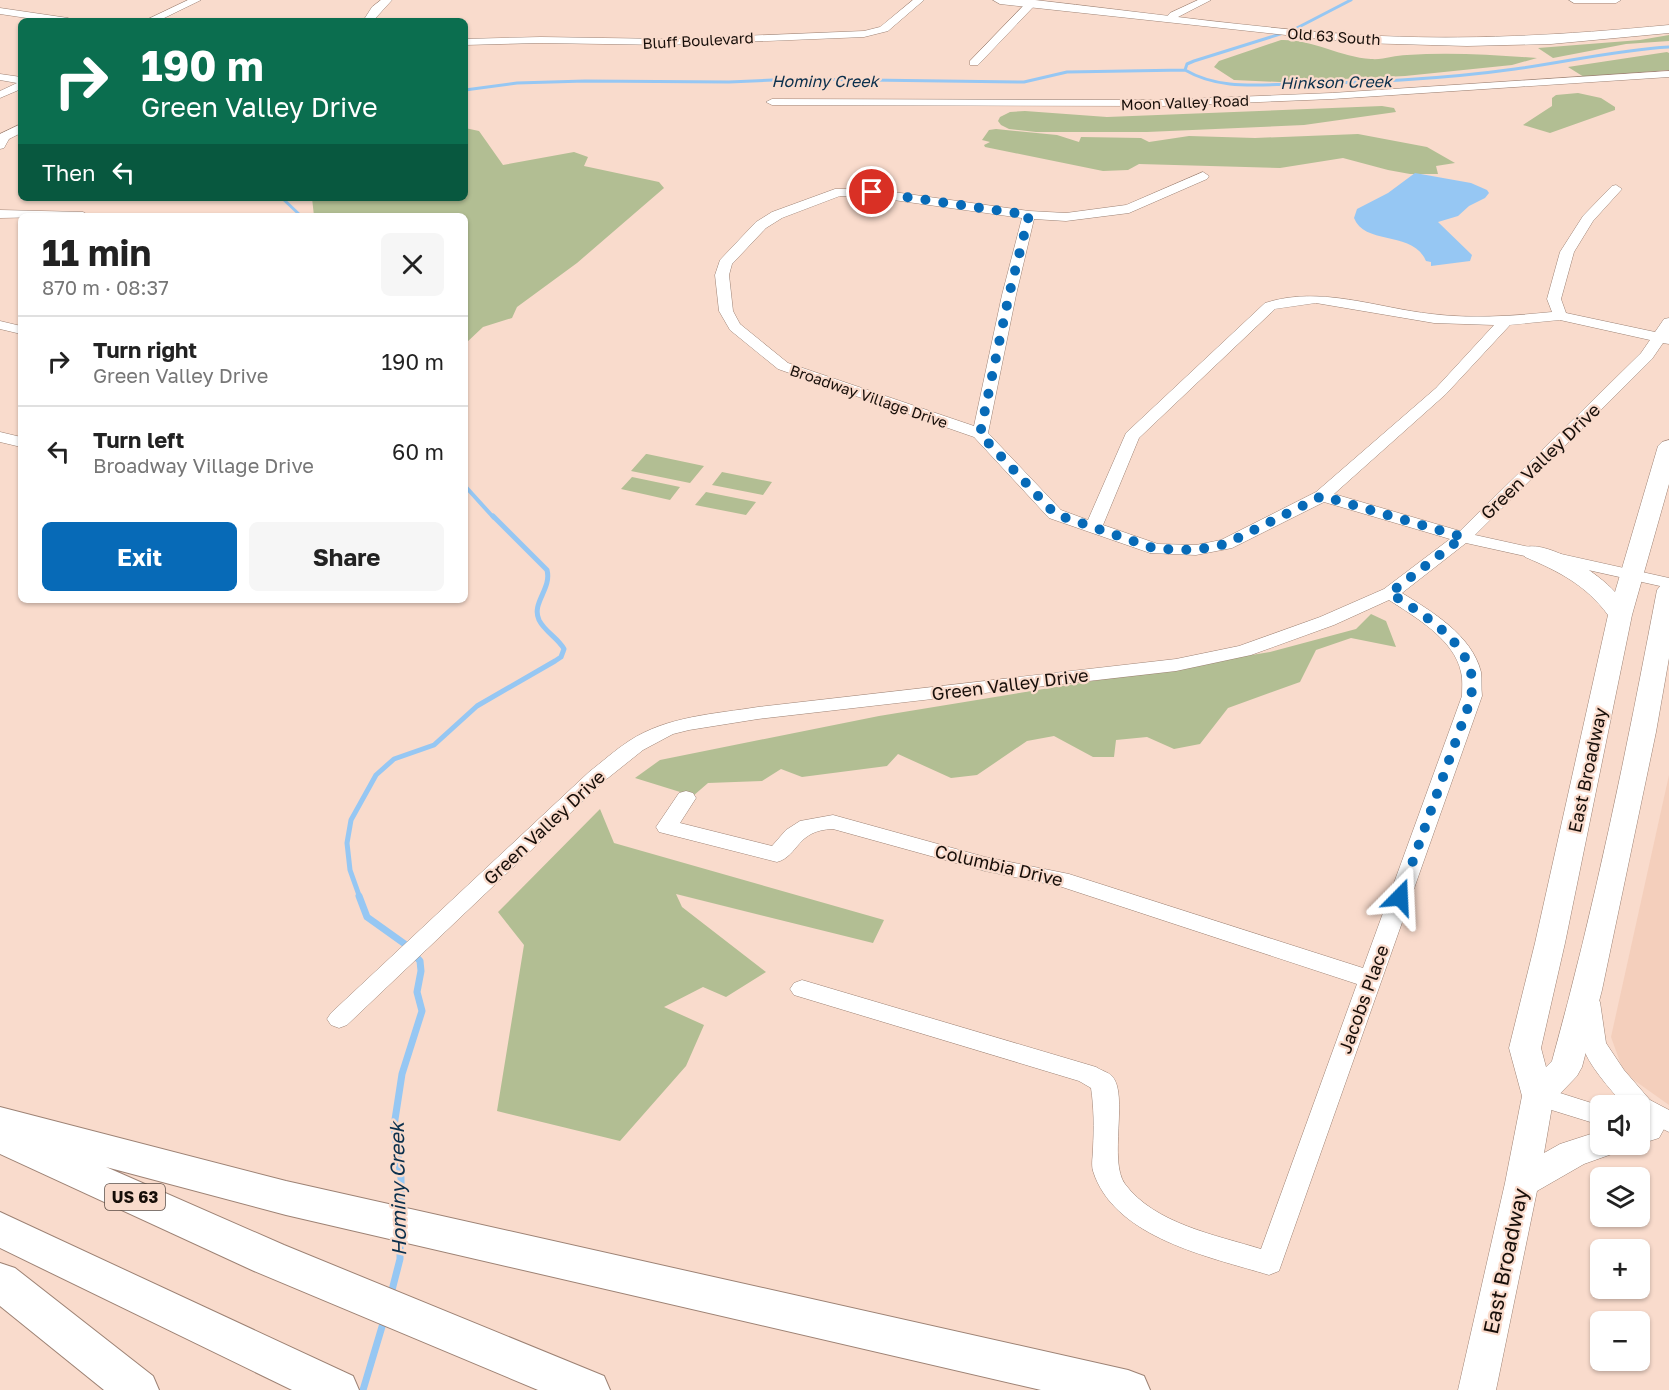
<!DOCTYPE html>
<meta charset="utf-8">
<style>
:root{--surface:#fff;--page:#f6f6f6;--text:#222;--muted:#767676;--line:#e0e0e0;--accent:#076ab7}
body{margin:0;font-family:"Golos Text",sans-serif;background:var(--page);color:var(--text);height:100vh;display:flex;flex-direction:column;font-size:22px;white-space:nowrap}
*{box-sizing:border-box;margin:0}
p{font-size:20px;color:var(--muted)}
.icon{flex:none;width:33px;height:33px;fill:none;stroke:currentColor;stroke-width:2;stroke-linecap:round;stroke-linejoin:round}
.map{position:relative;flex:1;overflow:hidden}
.drawer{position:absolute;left:18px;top:213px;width:450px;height:390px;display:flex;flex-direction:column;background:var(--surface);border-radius:9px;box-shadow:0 2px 4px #0004}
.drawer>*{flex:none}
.top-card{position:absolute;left:18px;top:18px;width:450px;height:183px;border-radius:9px;box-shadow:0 2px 4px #0004;background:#0b6e4f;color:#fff;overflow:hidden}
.buttons{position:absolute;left:1590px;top:1095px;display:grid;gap:12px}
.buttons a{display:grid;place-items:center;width:60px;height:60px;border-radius:9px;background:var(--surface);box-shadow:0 2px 4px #0004;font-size:30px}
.pin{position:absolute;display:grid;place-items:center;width:51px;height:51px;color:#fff;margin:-26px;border:3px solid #fff;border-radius:50%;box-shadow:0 2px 6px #0007}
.me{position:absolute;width:66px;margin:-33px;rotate:21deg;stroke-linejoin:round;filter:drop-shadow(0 0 4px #0008)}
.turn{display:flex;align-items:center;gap:21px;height:126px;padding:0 24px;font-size:27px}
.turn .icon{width:78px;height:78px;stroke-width:2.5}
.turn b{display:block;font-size:42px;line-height:51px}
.then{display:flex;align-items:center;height:57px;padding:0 24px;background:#0003;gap:12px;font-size:22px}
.round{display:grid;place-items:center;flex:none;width:63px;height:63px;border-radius:9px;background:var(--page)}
.summary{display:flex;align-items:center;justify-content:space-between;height:102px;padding:0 24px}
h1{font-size:36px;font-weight:700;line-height:45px}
.primary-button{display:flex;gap:12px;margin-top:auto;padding:12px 24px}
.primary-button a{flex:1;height:69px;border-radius:9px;background:var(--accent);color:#fff;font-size:24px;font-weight:700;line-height:69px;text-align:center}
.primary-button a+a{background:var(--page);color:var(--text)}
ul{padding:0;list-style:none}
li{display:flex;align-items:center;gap:18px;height:90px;padding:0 24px;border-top:2px solid var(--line)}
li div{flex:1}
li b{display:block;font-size:22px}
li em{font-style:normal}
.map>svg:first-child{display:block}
.built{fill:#f4cfbc}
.green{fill:#b2be93}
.water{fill:#96c7f3}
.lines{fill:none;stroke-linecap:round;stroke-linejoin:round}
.stream-far3{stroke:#96c7f3;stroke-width:3}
.stream-far2{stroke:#96c7f3;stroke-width:4}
.stream-far1{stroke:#96c7f3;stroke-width:5}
.stream{stroke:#96c7f3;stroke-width:7}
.minor-casing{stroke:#9d8274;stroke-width:1}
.major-casing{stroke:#9d8274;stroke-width:1}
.highway-casing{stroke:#9d8274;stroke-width:2}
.minor{fill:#fff;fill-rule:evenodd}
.major{fill:#fff;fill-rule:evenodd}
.highway{fill:#fff;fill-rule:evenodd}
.route{stroke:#076ab7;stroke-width:10;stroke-dasharray:0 18}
.labels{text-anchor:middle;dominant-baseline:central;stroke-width:4.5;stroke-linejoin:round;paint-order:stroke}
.far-street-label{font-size:15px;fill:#170e09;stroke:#f9dbcc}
.far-water-label{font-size:16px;font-style:italic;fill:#0a2f4c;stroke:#f9dbcc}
.shield{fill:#f9dbcc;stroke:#5b4c44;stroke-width:1.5}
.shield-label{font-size:16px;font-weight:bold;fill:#170e09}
.street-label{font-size:18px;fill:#170e09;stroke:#f9dbcc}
.water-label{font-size:20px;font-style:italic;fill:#0a2f4c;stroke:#f9dbcc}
.near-street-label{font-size:21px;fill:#170e09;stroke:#f9dbcc}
</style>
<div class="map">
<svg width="1669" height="1390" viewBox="0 0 1669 1390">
<rect width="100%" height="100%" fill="#f9dbcc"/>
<!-- built -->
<path class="built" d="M1669,775V1105L1624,1073L1611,1037Z"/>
<!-- green -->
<path class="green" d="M1669,35V41L1626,44L1553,58L1538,48L1640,40Z
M1281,40C1312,39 1340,57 1371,59C1384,60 1395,55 1407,55C1451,52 1494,55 1537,58L1512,65L1405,76L1280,82L1234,80L1214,67L1219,61Z
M1667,52L1669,53V70L1584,77L1568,67Z
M1578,93L1601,98L1615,107V110L1550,133L1523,125L1552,106V98L1556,95Z
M1382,106L1394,108L1396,112L1304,125L1147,132H1036L1009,129L1001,125L998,121L1000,117L1010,112L1025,111L1107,117Z
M465,128L479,131L503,165L574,152L588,157L584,166L659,182L664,188L577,263L517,307L512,318L483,327L465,344V216H314L312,198H465Z
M996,129L1057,135L1079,142L1081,137L1141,138L1149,142L1189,136L1255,138L1358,134L1427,147L1455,163L1436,166L1438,174H1410L1388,170L1343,158L1280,168L1139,164L1128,170L1103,171L985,147L984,145L990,142L982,140L989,130Z
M646,454H647L704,466L690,483L631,471Z
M722,472L772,482L763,495L712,485Z
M632,477L680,487L670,500L621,489Z
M706,492L756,502L746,515L695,505Z
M1371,614L1386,621L1396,647L1351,638L1316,650L1300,682L1228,708L1200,744L1174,749L1147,737L1116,740L1114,757H1093L1054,736L1027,741L977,775L951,778L898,754L887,766L802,777L781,769L762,781L708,783L693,796L635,778L660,760L879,716L1270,652L1356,629Z
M600,809L614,843L884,920L873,943L676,894L682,907L766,972L726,997L703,987L664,1007L704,1025L686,1066L620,1141L497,1111L524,945L498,912Z"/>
<!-- water -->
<path class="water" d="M1415,173L1471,183L1487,190L1489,193L1485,198L1469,206L1458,216L1438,222L1472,255L1470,261L1431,266V262L1426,261C1413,230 1365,246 1354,218L1357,209L1388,193Z"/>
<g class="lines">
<!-- stream-far3 -->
<path class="stream-far3" d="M1351,0L1293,30L1194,61L1187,64L1185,70C1221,91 1261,84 1301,84C1373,82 1444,79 1515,69C1567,62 1617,50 1669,47
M465,90L517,83L585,81L729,82L794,79L1024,82L1067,72L1185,70
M282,198L301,216"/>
<!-- stream-far2 -->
<path class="stream-far2" d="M465,486L494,518"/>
<!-- stream-far1 -->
<path class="stream-far1" d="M360,898L350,870L347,843L351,820L376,775L394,759L434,745L477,706L555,661L561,657L564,649C558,638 545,632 539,620C531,603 552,589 547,570L493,516"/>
<!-- stream -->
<path class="stream" d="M359,896L367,917L409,947
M401,1214V1178L394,1126L402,1074L422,1011L417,992L421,971L420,961L414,954
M391,1294L400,1259V1235
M363,1390L384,1320"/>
<defs>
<path id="minor" d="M188,0H201L158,21H144Z
M381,0H392L373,21H363L372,7Z
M913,0H924L888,31L864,37L667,45L541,43L465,45V39L541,37L667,39L864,31L880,27Z
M1198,0H1211L1178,17L1173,22L1164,20L1170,13Z
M1569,0H1621L1616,3H1574Z
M1027,2L1036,4L978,65H970V61Z
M0,8L68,18L73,21H47L0,14Z
M1669,71V77L1332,99L1162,106L772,105L766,102L772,99L1162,100L1332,93Z
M0,74L21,77V89L0,98V91L17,83L0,80Z
M21,124V133L9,139L4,148L0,149V134Z
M1203,172L1209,176L1207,179L1129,213L1066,221L1034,219L1016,295L988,433L1061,510L1088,520L1126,433L1265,303C1320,285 1377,308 1432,314C1472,319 1512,316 1552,312L1547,299L1560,252L1583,216L1612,186L1616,185L1622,189L1593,221L1574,252L1561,299L1566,313L1655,332L1664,319L1669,318V344L1663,343L1652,359L1475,535L1669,578V588L1466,543L1402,593C1431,611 1472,635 1481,672C1482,680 1481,688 1482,696L1279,1271L1269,1275C1210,1257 1114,1238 1093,1171C1091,1164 1093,1156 1093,1148C1094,1128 1094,1108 1091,1088L1079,1081L794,995L790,989L794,983L802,980L1096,1067C1100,1070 1108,1072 1112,1076C1129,1094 1108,1161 1125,1184C1155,1224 1216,1235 1261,1249L1357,984L1059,886L985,871L833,829C796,830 799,856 777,862L659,832L656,827L679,793L686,791L693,793L696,798L680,823L772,846L786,830L800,821L833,815L985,857L1069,874L1363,968L1462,696C1462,688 1463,680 1461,672C1454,639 1415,617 1389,600L1334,625L1251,655L1176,671L758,719L689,730L673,734L643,750L603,782L347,1025L339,1028L331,1025L327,1019L331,1013L589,772C602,762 615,750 629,741C667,716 715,714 758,707L1176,659L1239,646L1320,617L1384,589L1450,539L1324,502L1232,548L1196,555L1150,553L1049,518L974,437L778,369L730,330L719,311L715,275L720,260L756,222L772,212L835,189H872L1029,211L1066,213L1126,205ZM840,196L872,197L1022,218L1002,295L974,426L788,363L740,324L733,311L729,275L732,264L766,228L782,218ZM1316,303L1434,323L1494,325L1436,388L1316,492L1221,540L1196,545L1158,544L1103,525L1139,438L1275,309ZM1560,320L1650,340L1641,353L1460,531L1334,494L1446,394L1510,325Z
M0,210L83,212L90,216L0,218Z
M0,321L21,326V334L0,329Z
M0,432L21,437V447L0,442Z
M1588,993L1596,996L1600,1002L1606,1043L1624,1070L1650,1100L1669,1110V1132L1640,1118V1106H1625C1611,1090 1587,1064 1582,1044C1578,1031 1578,1016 1576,1002L1580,996Z
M1538,1086L1601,1106L1600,1125L1529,1103L1526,1096L1529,1089Z"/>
<path id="major" d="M993,0H1035C1143,12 1252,28 1360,35C1465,41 1565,35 1669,25V33L1551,44L1467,46L1360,43L1000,4Z
M1669,440V484L1632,615L1565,943L1541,1048L1546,1067L1552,1061C1595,906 1627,748 1657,590L1661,585L1669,583V658L1656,732L1602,990L1582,1067L1577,1076L1553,1101L1544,1153L1560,1144L1600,1131V1144H1616L1612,1154L1584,1164L1537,1191L1496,1390H1458L1505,1183L1522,1096L1509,1048L1535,943L1608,615C1586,585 1558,571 1525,557L1522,552L1525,547C1550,541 1598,573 1615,592L1658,446L1662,442Z
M1647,1116L1659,1120L1664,1129L1659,1138L1640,1144V1118Z"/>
<path id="highway" d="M0,1107L286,1181L1128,1370L1144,1376L1150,1390H1041L286,1215L106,1167L284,1245L604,1376L610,1390H538L254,1271L0,1154Z
M0,1212L353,1376L359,1390H292L0,1248Z
M0,1263L15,1268L153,1376L159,1390H104L0,1306Z"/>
</defs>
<!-- minor casing -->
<use href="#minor" class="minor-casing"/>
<!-- major casing -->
<use href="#major" class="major-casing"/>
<!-- highway casing -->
<use href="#highway" class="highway-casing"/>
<!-- minor -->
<use href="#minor" class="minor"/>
<!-- major -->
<use href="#major" class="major"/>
<!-- highway -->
<use href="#highway" class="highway"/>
</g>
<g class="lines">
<!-- route -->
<path class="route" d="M872,192L1029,215L1009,295L980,434L1055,514L1156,549L1196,550L1226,544L1322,496L1463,537L1390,593C1419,612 1461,636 1471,672C1472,679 1471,689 1472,696L1400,897"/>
</g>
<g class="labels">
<!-- far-street labels -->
<g class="far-street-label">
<text transform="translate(1334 36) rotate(4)">Old 63 South</text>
<text transform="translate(698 40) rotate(-3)">Bluff Boulevard</text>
<text transform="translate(1185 102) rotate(-2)">Moon Valley Road</text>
<text transform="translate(869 396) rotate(19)">Broadway Village Drive</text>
</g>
<!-- far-water labels -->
<g class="far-water-label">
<text x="825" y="81">Hominy Creek</text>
<text transform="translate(1336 82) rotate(-1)">Hinkson Creek</text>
</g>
<!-- shield labels -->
<rect class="shield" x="105" y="1184" width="60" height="26" rx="4.5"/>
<g class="shield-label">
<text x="135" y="1197">US 63</text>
</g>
<!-- street labels -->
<g class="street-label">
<text transform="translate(1540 461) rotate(-44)">Green Valley Drive</text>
<text transform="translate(1010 684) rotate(-7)">Green Valley Drive</text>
<text transform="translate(1587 770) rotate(-78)">East Broadway</text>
<text transform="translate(544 827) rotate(-43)">Green Valley Drive</text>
<text transform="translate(999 865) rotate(13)">Columbia Drive</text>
<text transform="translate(1363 999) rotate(-70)">Jacobs Place</text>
</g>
<!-- water labels -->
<g class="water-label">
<text transform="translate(397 1189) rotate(-91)">Hominy Creek</text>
</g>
<!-- near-street labels -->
<g class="near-street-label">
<text transform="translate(1505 1261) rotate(-78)">East Broadway</text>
</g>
</g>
</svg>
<div class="buttons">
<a><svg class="icon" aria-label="sound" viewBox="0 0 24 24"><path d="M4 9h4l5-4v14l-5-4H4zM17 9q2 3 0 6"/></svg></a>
<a><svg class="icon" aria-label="layers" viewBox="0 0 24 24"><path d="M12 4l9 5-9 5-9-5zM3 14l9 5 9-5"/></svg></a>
<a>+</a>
<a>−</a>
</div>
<div class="pin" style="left:872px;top:192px;background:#d93025"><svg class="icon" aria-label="arrive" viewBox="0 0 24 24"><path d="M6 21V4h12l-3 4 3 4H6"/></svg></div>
<svg class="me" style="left:1400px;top:897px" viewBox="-20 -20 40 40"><path d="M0-17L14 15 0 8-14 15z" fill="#076ab7" stroke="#fff" stroke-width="4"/></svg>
<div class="top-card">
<div class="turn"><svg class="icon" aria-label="right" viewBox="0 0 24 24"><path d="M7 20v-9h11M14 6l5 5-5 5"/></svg><div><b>190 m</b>Green Valley Drive</div></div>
<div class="then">Then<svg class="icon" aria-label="left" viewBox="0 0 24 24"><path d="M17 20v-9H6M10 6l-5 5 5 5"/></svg></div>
</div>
<section class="drawer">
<div class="summary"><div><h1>11 min</h1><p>870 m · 08:37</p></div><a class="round"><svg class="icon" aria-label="close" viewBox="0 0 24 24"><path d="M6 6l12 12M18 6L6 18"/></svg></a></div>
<ul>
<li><svg class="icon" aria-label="right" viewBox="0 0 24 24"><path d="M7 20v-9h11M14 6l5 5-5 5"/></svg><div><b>Turn right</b><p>Green Valley Drive</p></div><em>190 m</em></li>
<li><svg class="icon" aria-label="left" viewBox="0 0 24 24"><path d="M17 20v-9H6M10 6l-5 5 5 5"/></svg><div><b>Turn left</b><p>Broadway Village Drive</p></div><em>60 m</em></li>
</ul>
<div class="primary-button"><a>Exit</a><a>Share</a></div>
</section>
</div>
